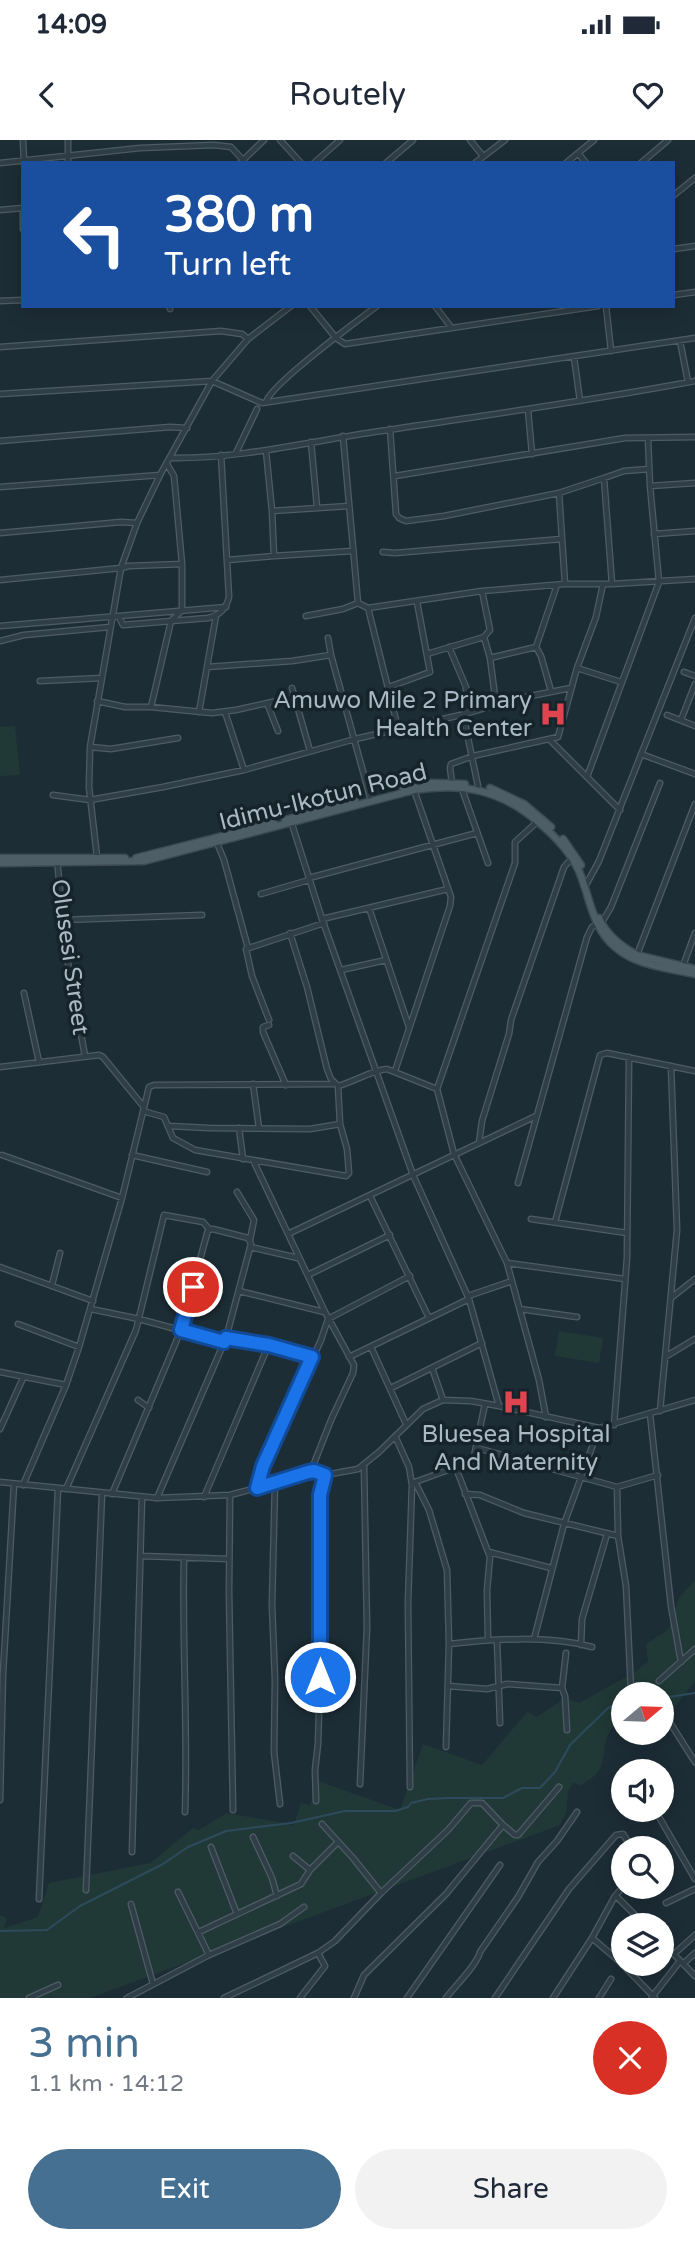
<!DOCTYPE html>
<meta charset="utf-8">
<style>
:root{--surface:#fff;--page:#f2f2f3;--text:#1f2937;--muted:#747a83;--accent:#457091}
body{margin:0;font-family:"Varela Round",sans-serif;background:var(--page);color:var(--text);height:100vh;display:flex;flex-direction:column;font-size:26px;white-space:nowrap}
*{box-sizing:border-box;margin:0}
p{font-size:23px;color:var(--muted)}
.icon{flex:none;width:38px;height:38px;fill:none;stroke:currentColor;stroke-width:2;stroke-linecap:round;stroke-linejoin:round}
.map{position:relative;height:1858px;overflow:hidden}
.drawer{display:flex;flex-direction:column;background:var(--surface);flex:1}
.drawer>*{flex:none}
.hud{position:absolute;left:21px;top:21px;width:654px;height:147px;border-radius:0px;box-shadow:0 4px 18px #0003;background:#1a4fa0;color:#fff;overflow:hidden}
.needle{width:46px;rotate:71deg}
.controls{position:absolute;left:611px;top:1542px;display:grid;gap:14px}
.controls a{display:grid;place-items:center;width:63px;height:63px;border-radius:50%;background:var(--surface);box-shadow:0 4px 18px #0003;font-size:35px}
.pin{position:absolute;display:grid;place-items:center;width:60px;height:60px;color:#fff;margin:-30px;border:4px solid #fff;border-radius:50%;box-shadow:0 2px 7px #0007}
.me{position:absolute;width:77px;margin:-38px;rotate:0deg;stroke-linejoin:round;filter:drop-shadow(0 0 5px #0008)}
.turn{display:flex;align-items:center;gap:24px;height:147px;padding:0 28px;font-size:32px}
.turn .icon{width:91px;height:91px;stroke-width:2.5}
.turn b{display:block;font-size:49px;line-height:60px}
.round{display:grid;place-items:center;flex:none;width:74px;height:74px;border-radius:37px;background:var(--page)}
.overview{display:flex;align-items:center;justify-content:space-between;height:119px;padding:0 28px}
h1{font-size:42px;font-weight:600;line-height:52px;color:var(--accent)}
.cta{display:flex;gap:14px;margin-top:auto;padding:14px 28px}
.cta a{flex:1;height:80px;border-radius:42px;background:var(--accent);color:#fff;font-size:28px;font-weight:600;line-height:80px;text-align:center}
.cta a+a{background:var(--page);color:var(--text)}
.status{display:flex;justify-content:space-between;align-items:center;height:49px;padding:0 35px;background:var(--surface);direction:ltr}
.status svg{height:19px;fill:currentColor}
header{display:flex;justify-content:space-between;align-items:center;height:91px;padding:0 28px;background:var(--surface);font-size:32px;font-weight:600}
.map>svg:first-child{display:block}
.green{fill:#203936}
.lines{fill:none;stroke-linecap:round;stroke-linejoin:round}
.stream{stroke:#2d4b5d;stroke-width:2}
.minor-casing{stroke:#4e5c65;stroke-width:7}
.major-casing{stroke:#3d4a53;stroke-width:9}
.minor{stroke:#303e47;stroke-width:4.5}
.major{stroke:#4e5e67;stroke-width:6}
.route-casing{stroke:#114b97;stroke-width:18}
.route{stroke:#1a73e8;stroke-width:12}
.labels{text-anchor:middle;dominant-baseline:central;stroke-width:7;stroke-linejoin:round;paint-order:stroke}
.poi-label{font-size:24px;fill:#aab9c4;stroke:#16232b;text-anchor:end}
.street-label{font-size:24px;fill:#aab9c4;stroke:#16232b}
</style>
<div class="status"><b>14:09</b><svg viewBox="0 0 49 12"><path d="M0 12V9h3v3zM5 12V6h3v6zM10 12V3h3v9zM15 12V0h3v12zM26 1h20v11H26zM47 4h2v5h-2z"/></svg></div>
<header><svg class="icon" aria-label="back" viewBox="0 0 24 24"><path d="M15 5l-7 7 7 7"/></svg>Routely<svg class="icon" aria-label="heart" viewBox="0 0 24 24"><path d="M12 20l-8-8c-3-5 5-10 8-4 3-6 11-1 8 4z"/></svg></header>
<div class="map">
<svg width="695" height="1858" viewBox="0 0 695 1858">
<rect width="100%" height="100%" fill="#1d2d36"/>
<!-- green -->
<path class="green" d="M15,586L20,635L0,636V587Z
M559,1191L603,1198L599,1223L555,1216Z
M695,1440V1541L662,1583V1554H623V1591L622,1586H613C596,1610 614,1630 580,1645L573,1643L568,1651L566,1673L560,1685L90,1858H0V1775L7,1778L4,1788L38,1777L49,1743L150,1723L193,1688L199,1690L227,1673L294,1685L301,1663L310,1665L318,1641L400,1670L423,1604L482,1625L527,1572L537,1577L565,1558L579,1563L633,1533L648,1522L646,1504L668,1490L679,1458Z"/>
<g class="lines">
<!-- stream -->
<path class="stream" d="M662,1558L695,1553
M0,1791L47,1790L80,1766L163,1724L188,1707L226,1691L291,1683L345,1671H395L408,1667L411,1663L428,1659L449,1658H503L522,1648H540L555,1632L570,1605L608,1568L623,1561"/>
<defs>
<path id="minor" d="M23,0L24,23
M68,0V23
M280,0L301,23
M470,0L483,16
M578,13L586,23
M0,23L140,8L214,5L231,7L243,20
M240,23L264,0
M314,23L340,0
M386,23L413,0
M475,23L505,0
M566,23L594,0
M641,23L668,0
M674,55L695,38
M0,70L23,68
M23,71V89
M674,109L695,106
M674,155L695,152
M0,161L23,160
M169,166L170,169
M310,166L336,198L345,204L598,166
M435,166L451,187
M606,166L611,211
M680,201L688,242
M0,207L221,191L242,194L248,199
M574,217L580,261
M0,254L212,241L262,263L695,198
M266,262C271,244 357,181 377,166
M528,270L532,314
M390,289L396,374L399,378L406,381L444,376L559,353L604,338L612,444L695,439
M343,296L358,463
M0,301L170,287L187,288
M311,302L317,367
M266,311L272,371L274,416L352,411
M236,313L257,269
M170,318C241,319 311,301 381,291C485,275 591,261 695,241
M395,336L625,298L695,297
M604,338L624,331L649,329
M650,346L695,343
M0,347L160,335
M559,353L565,444
M272,371L349,366
M0,393L121,382L137,383
M654,394L695,391
M383,412L395,413L562,399
M228,420L274,416
M0,440L121,428L129,426L182,424
M358,463L368,468L482,451L565,444H612
M368,468L398,588
M306,476L343,469L358,463
M119,477L123,485L208,478C220,475 226,469 229,457L221,315
M0,486L226,467
M484,497L490,518L496,564
M328,498L331,515L370,657
M0,501L24,495L110,487
M449,507L466,547L465,574
M536,507L541,516L551,551
M427,514L484,497L490,490L482,451
M490,518L536,507L557,445
M207,527L292,521L331,515
M577,528L621,542
M684,532L695,536
M40,541L102,538
M389,547L430,532L417,462
M292,548L310,611
M97,561L125,567H151L212,573L236,570L294,557
M267,563L278,591
M151,567L171,481L182,470V424L174,336L167,324
M199,572L216,476
M225,572L244,630
M463,574L478,646
M667,575L695,586
M681,580L695,544
M550,600L620,670
M90,607L111,609L178,598
M641,614L695,634
M587,637L659,442L650,346L648,299
M452,643L450,628L451,624L473,616L558,597L577,528L596,477L603,444
M462,649L488,723
M53,655L90,660L163,647L244,630L355,599L465,574L515,559L571,548
M291,681L322,779L413,1035L469,1159L499,1266
M217,703L224,720L248,808
M97,717L89,647L90,607L121,428L137,383L160,335L212,241L248,199L291,166
M57,719L66,812L85,916
M309,738L477,693
M587,743L599,721L695,478
M261,754L309,740
M369,768L409,887
M322,779L448,749
M62,780L202,775
M601,784L611,767L660,643
M290,793L307,847L327,929L331,939L338,946C354,942 372,930 387,929L437,949L454,1014L507,1123L539,1240L546,1277
M637,815L695,664
M683,826L695,793
M341,830L386,820
M24,853L39,922
M269,880L252,836L246,809L324,783
M269,885L263,887V892L286,945
M0,927L99,915L103,917L143,966
M395,931L450,766L451,757L414,650
M253,944L259,988
M437,949L515,723V702L537,682
M143,971L164,977L173,998L195,1010L346,1036L349,1033L347,1009L340,984L338,946
M169,986L209,988L310,989L340,984
M239,988L243,1019
M479,1003L482,981L509,894L511,880L564,727L572,718
M2,1015L122,1058
M132,1015L207,1032
M254,1022L325,1172L354,1225L353,1233L331,1280L311,1331
M518,1043L587,797L592,787L597,784
M237,1052L254,1080L250,1100
M371,1058L429,1178
M531,1079L627,1093
M555,1082L600,915L607,913L695,931
M288,1094L536,976
M250,1107L298,1118
M507,1123L625,1139
M0,1127L93,1161
M308,1135L390,1095
M52,1145L60,1113
M239,1151L324,1172
M468,1156L512,1141
M671,1158L695,1139
M91,1169L139,1179L224,1202
M520,1169L577,1177
M18,1184L79,1207
M226,1198L269,1204L312,1217
M371,1207L406,1284
M349,1217L469,1159
M665,1217L695,1199
M432,1228L443,1260
M0,1232L66,1245
M391,1248L482,1203
M138,1260L149,1268
M660,1271L677,1090L671,926
M650,1274L671,1466L681,1522
M614,1285L627,1118L629,917
M0,1289L23,1238
M395,1296L409,1327L412,1345L415,1342L429,1370L447,1430L449,1504L446,1607
M477,1308L617,1347L658,1335
M456,1328L490,1417L487,1450L488,1500
M0,1342L157,1358L230,1355L275,1343L308,1332L314,1331L325,1335L358,1329L379,1312L423,1269L443,1260L471,1261L499,1266L599,1288L695,1260
M415,1342L473,1321L485,1264
M275,1343L272,1465L275,1540L274,1612L280,1664
M23,1345L66,1245L79,1207L122,1058L149,947L154,945L334,944
M617,1347L618,1396L626,1446L631,1550
M257,1348L263,1326L321,1200L328,1179L410,1136
M66,1349L136,1190L164,1075L203,1082L209,1089
M112,1354L181,1190L208,1090L213,1089L248,1098L251,1104L226,1198L157,1358
M465,1354L480,1355L524,1373L618,1396
M230,1355L229,1451L233,1670
M204,1357L269,1204
M489,1412L551,1428
M142,1416L229,1419
M184,1419C182,1503 188,1587 185,1672
M534,1499L564,1384L599,1288
M497,1500L500,1583
M449,1504C494,1499 548,1495 592,1507
M581,1505L582,1479L607,1394
M659,1541L695,1509
M448,1546L487,1549L507,1544L562,1548L566,1513
M562,1548L565,1556L567,1590
M667,1578L695,1622
M633,1629L634,1631
M360,1644L367,1487L364,1326
M410,1647L408,1463L412,1345
M0,1660L3,1534L14,1344
M316,1661L315,1630L318,1604L320,1537V1355L325,1335
M655,1670L695,1739
M253,1697L272,1738L277,1756
M211,1707L237,1774
M132,1712L142,1357
M293,1716L310,1730
M86,1750L102,1353
M178,1752L209,1815
M381,1753L448,1690L471,1663H482L503,1685
M616,1756L645,1785
M39,1759L58,1349
M666,1763L695,1749
M131,1764L153,1844
M199,1792L301,1744L310,1730L338,1702
M592,1798L619,1821L655,1858
M662,1802L695,1836
M674,1814L695,1795
M683,1824L695,1813
M652,1857L680,1821
M29,1858L58,1845
M127,1858L209,1815L280,1784L304,1767
M224,1858L318,1813
M300,1858L325,1826L318,1813L335,1801L381,1753L353,1718L322,1684
M354,1858L364,1835L446,1754L503,1685L515,1695H518L559,1647
M407,1858L500,1725
M446,1858C455,1846 477,1825 480,1812L518,1757L538,1722L557,1701L577,1672
M495,1858L569,1749L616,1695L623,1694L632,1708
M553,1858L592,1798L615,1756L624,1746
M599,1858L611,1839"/>
<path id="major" d="M403,648L432,643L465,644
M490,648L524,664L551,687
M285,680L355,661
M563,699L581,725
M0,718H125
M136,718L274,683
M0,723L144,721L414,650C462,642 501,650 538,682C555,696 570,711 579,731C590,757 592,788 615,807C636,826 669,828 695,834
M599,778C606,794 622,807 637,815L695,829"/>
</defs>
<!-- minor casing -->
<use href="#minor" class="minor-casing"/>
<!-- major casing -->
<use href="#major" class="major-casing"/>
<!-- minor -->
<use href="#minor" class="minor"/>
<!-- major -->
<use href="#major" class="major"/>
</g>
<g class="lines">
<defs>
<path id="route" d="M193,1147L181,1190L224,1202L226,1198L269,1205L312,1217L263,1326L257,1348L308,1332L314,1331L325,1335L320,1355V1537"/>
</defs>
<!-- route casing -->
<use href="#route" class="route-casing"/>
<!-- route -->
<use href="#route" class="route"/>
</g>
<!-- icons -->
<defs>
<symbol id="hospital-bare" viewBox="-9 -9 18 18"><path d="M-5-5h3v3.5h4V-5h3V5h-3V1.5h-4V5h-3Z" fill="#e0444e" stroke="#16232b" stroke-width="2.5" paint-order="stroke"/></symbol>
</defs>
<g fill-rule="evenodd">
<use href="#hospital-bare" x="534" y="555" width="38" height="38"/>
<use href="#hospital-bare" x="497" y="1243" width="38" height="38"/>
</g>
<g class="labels">
<!-- poi labels -->
<g class="poi-label">
<text x="532" y="560">Amuwo Mile 2 Primary<tspan x="532" dy="28">Health Center</tspan></text>
<text x="516" y="1294" text-anchor="middle">Bluesea Hospital<tspan x="516" dy="28">And Maternity</tspan></text>
</g>
<!-- street labels -->
<g class="street-label">
<text transform="translate(323 657) rotate(-14)">Idimu-Ikotun Road</text>
<text transform="translate(70 817) rotate(82)">Olusesi Street</text>
</g>
</g>
</svg>
<div class="controls">
<a><svg class="needle" viewBox="-14 -14 28 28"><path d="M0-13l5 13h-10z" fill="#e53935"/><path d="M0 13l5-13h-10z" fill="#747a83"/></svg></a>
<a><svg class="icon" aria-label="sound" viewBox="0 0 24 24"><path d="M4 9h4l5-4v14l-5-4H4zM17 9q2 3 0 6"/></svg></a>
<a><svg class="icon" aria-label="search" viewBox="0 0 24 24"><circle cx="10" cy="10" r="6"/><path d="M15 15l6 6"/></svg></a>
<a><svg class="icon" aria-label="layers" viewBox="0 0 24 24"><path d="M12 4l9 5-9 5-9-5zM3 14l9 5 9-5"/></svg></a>
</div>
<div class="pin" style="left:193px;top:1147px;background:#d93025"><svg class="icon" aria-label="arrive" viewBox="0 0 24 24"><path d="M6 21V4h12l-3 4 3 4H6"/></svg></div>
<svg class="me" style="left:320px;top:1537px" viewBox="-20 -20 40 40"><circle r="17" fill="#1a73e8" stroke="#fff" stroke-width="3"/><path d="M0-11L8 9 0 5-8 9z" fill="#fff"/></svg>
<div class="hud">
<div class="turn"><svg class="icon" aria-label="left" viewBox="0 0 24 24"><path d="M17 20v-9H6M10 6l-5 5 5 5"/></svg><div><b>380 m</b>Turn left</div></div>
</div>
</div>
<section class="drawer">
<div class="overview"><div><h1>3 min</h1><p>1.1 km · 14:12</p></div><a class="round" style="background:#d93025;color:#fff"><svg class="icon" aria-label="close" viewBox="0 0 24 24"><path d="M6 6l12 12M18 6L6 18"/></svg></a></div>
<div class="cta"><a>Exit</a><a>Share</a></div>
</section>
